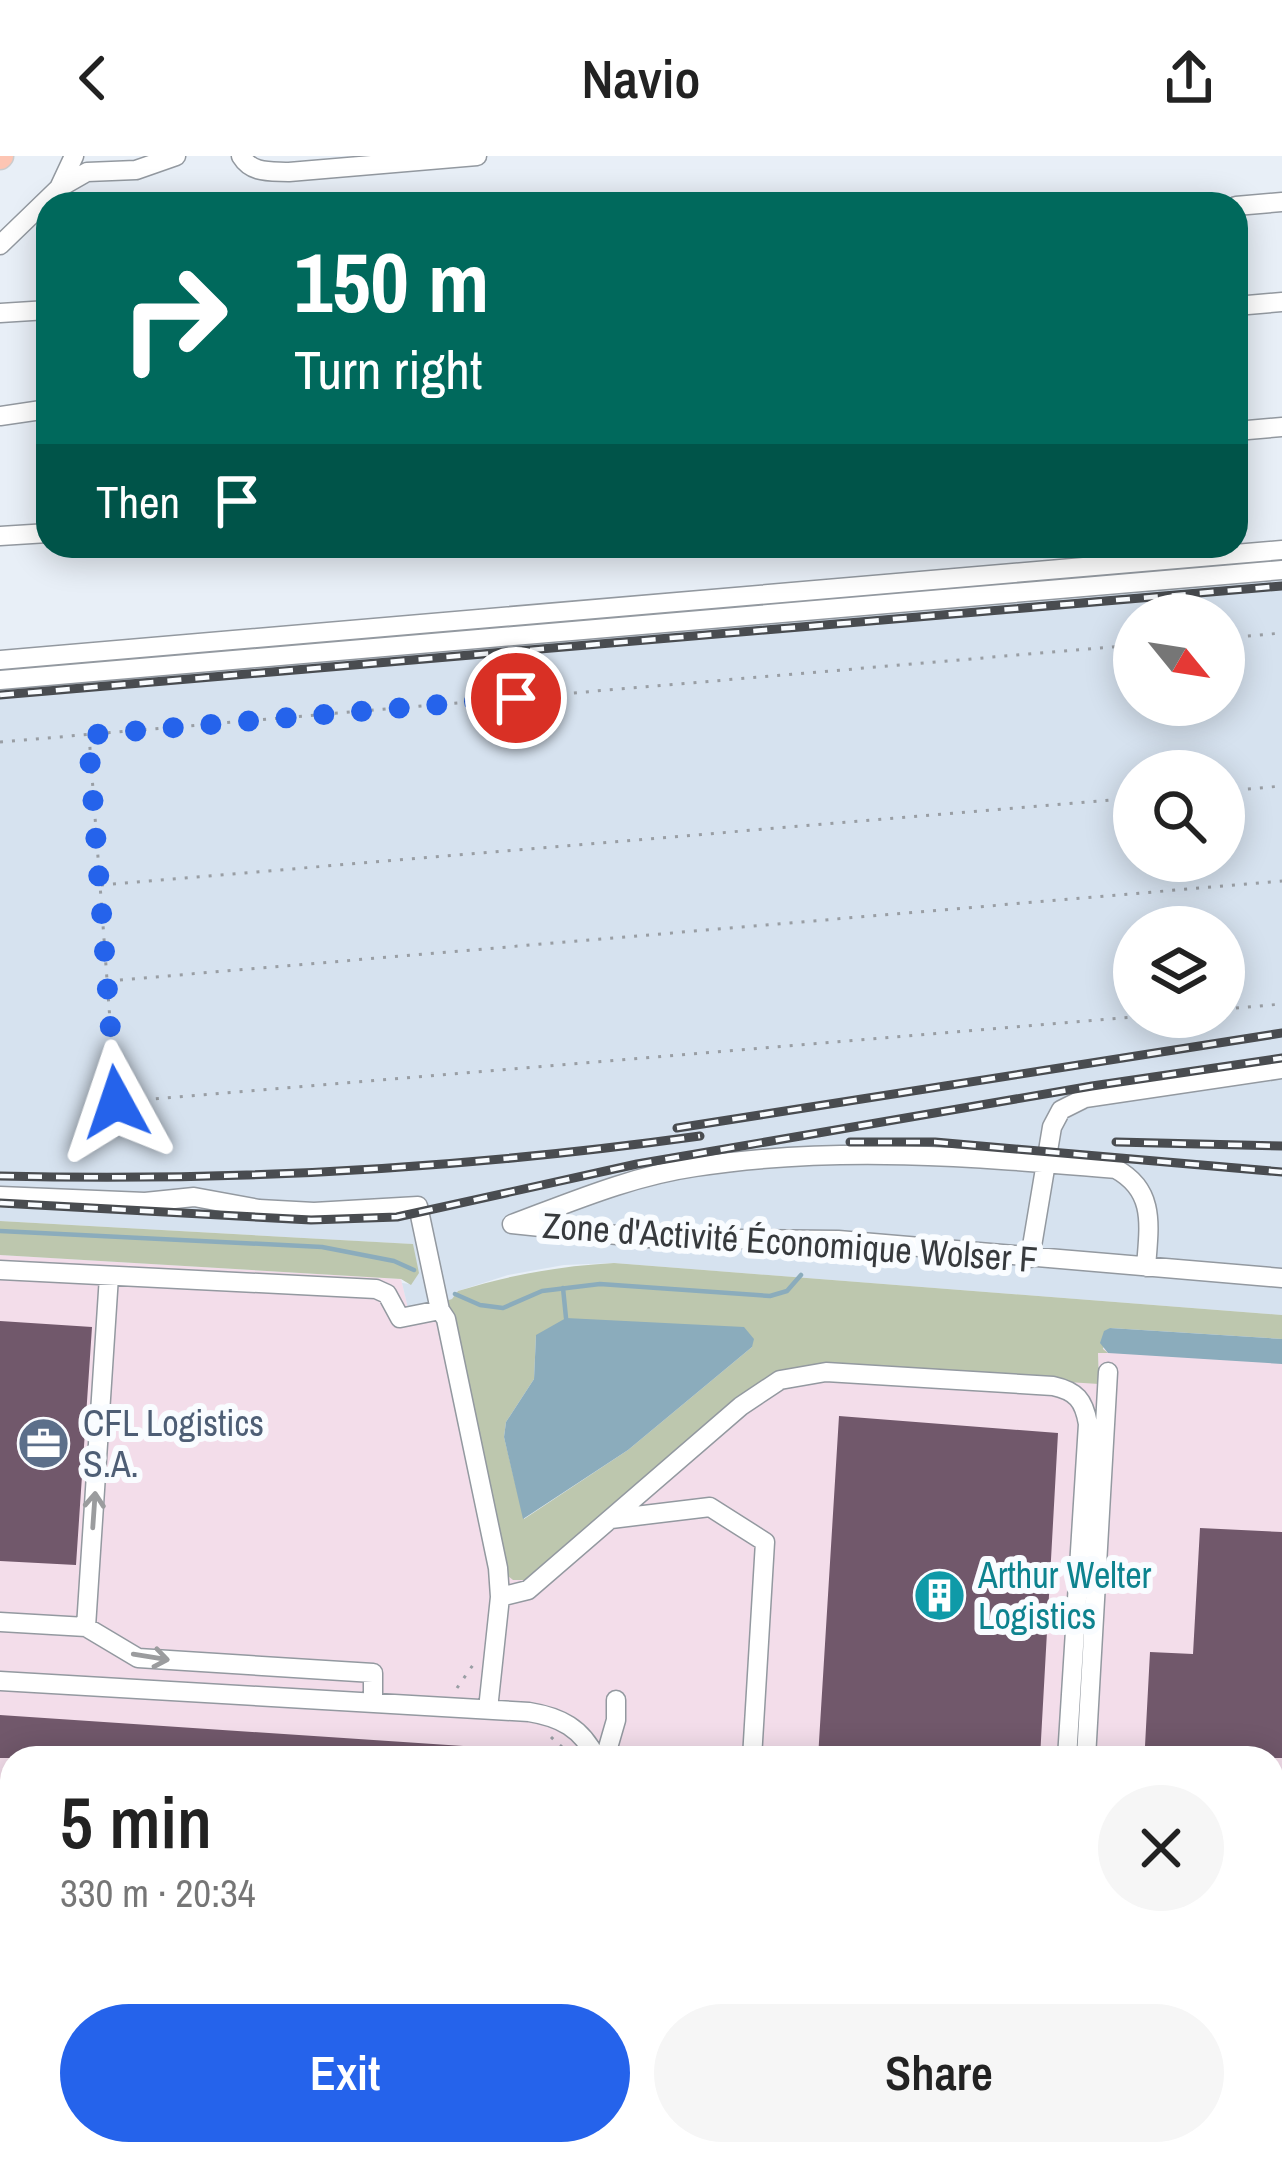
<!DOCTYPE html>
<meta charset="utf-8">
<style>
:root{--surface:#fff;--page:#f6f6f6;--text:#222;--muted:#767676;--accent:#2563eb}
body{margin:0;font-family:"Archivo Narrow",sans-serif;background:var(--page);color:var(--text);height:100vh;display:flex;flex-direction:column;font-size:45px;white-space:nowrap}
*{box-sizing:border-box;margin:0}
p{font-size:39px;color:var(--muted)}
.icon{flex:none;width:66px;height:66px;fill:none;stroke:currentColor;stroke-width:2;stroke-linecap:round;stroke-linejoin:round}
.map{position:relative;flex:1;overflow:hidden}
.drawer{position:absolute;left:0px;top:1590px;width:1284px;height:420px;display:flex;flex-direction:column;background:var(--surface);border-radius:36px 36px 0 0;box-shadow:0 6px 30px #0003}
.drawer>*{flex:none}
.guide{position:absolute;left:36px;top:36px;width:1212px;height:366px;border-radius:36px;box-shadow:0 6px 30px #0003;background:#00695c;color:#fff;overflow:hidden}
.needle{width:78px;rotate:120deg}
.buttons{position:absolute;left:1113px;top:438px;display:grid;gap:24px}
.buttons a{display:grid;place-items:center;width:132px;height:132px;border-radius:50%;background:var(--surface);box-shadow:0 6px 30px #0003;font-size:60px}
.pin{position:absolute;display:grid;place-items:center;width:102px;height:102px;color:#fff;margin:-51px;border:6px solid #fff;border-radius:50%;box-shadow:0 3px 12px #0007}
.me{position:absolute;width:132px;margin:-66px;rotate:355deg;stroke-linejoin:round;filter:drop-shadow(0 0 9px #0008)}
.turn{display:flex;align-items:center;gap:42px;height:252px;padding:0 60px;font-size:54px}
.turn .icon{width:156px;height:156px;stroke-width:2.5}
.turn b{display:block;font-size:84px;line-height:102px}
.then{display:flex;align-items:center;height:114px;padding:0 60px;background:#0003;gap:24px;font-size:45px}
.round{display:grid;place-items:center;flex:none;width:126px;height:126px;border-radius:63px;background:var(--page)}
.head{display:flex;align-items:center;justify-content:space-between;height:204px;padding:0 60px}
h1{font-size:72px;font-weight:600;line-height:90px}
.primary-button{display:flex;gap:24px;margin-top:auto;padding:24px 60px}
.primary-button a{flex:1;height:138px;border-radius:72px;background:var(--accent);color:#fff;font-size:48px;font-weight:600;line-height:138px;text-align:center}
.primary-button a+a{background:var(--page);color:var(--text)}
header{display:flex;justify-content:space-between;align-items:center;height:156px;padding:0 60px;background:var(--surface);font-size:54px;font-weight:600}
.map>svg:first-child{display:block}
.commercial{fill:#f3ddea}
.built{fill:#d6e2ef;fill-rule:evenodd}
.green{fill:#bdc7ae;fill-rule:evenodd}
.water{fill:#8bacbc}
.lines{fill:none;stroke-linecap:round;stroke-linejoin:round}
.stream{stroke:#8bacbc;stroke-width:4.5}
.building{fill:#71586b}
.minor-casing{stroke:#9399a0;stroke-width:21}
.major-casing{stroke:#cbcccd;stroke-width:27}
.path{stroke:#999ea4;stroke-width:3;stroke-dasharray:3 9;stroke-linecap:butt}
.minor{stroke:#fff;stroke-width:18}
.major{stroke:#fdc5b3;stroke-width:24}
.rail-casing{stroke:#494c50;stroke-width:9}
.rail{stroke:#f9fcff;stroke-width:4.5;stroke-dasharray:14;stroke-linecap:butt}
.oneway{stroke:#9b9c9e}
.route{stroke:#2563eb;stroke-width:21;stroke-dasharray:0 37.8}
.labels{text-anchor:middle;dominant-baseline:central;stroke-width:12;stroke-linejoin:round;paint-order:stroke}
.street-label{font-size:36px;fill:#373a3d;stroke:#f9fcff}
.service-label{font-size:36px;fill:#4e5e75;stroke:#f9fcff;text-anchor:start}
.culture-label{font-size:36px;fill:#0d838f;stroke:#f9fcff;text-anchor:start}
</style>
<header><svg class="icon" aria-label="back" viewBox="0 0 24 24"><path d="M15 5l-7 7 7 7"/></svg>Navio<svg class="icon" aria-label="share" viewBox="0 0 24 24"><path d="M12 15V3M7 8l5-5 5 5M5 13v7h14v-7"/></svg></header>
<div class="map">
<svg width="1282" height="2010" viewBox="0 0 1282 2010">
<rect width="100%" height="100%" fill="#e8eff7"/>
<!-- commercial -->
<path class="commercial" d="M0,1099L401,1123L408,1152L439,1147L498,1411L513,1423L525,1424L738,1247L803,1214L1099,1227L1098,1196L1105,1197L1103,1193L1282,1183V2010H676L677,1998H1272V1602H12V1998H592L591,2010H0Z"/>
<!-- built -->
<path class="built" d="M1282,424V1159L614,1107L564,1109L508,1119L458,1135L453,1143L408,1152L402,1127L411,1128L412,1088L0,1065V533ZM1134,459H1224V549H1134ZM1134,615H1224V705H1134ZM1134,771H1224V861H1134Z"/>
<!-- green -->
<path class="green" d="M0,1065L413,1088L419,1117L411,1129L401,1123L0,1099Z
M614,1107L1282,1159V1183L1110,1172L1103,1193L1108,1197H1098L1099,1228L825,1211L738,1247L525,1424H513L498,1412L439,1147L452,1143L458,1135C510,1119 559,1110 614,1107ZM536,1179L752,1191L628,1294L524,1363L504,1281L506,1266L534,1223Z"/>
<!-- water -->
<path class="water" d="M566,1162L744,1171L754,1183L752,1191L628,1294L523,1363L504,1281L506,1266L534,1223L536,1179Z
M1110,1172L1282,1183V1208L1108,1197L1100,1187L1104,1175Z"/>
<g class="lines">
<!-- stream -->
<path class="stream" d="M0,1075L322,1091L394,1105L414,1114
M563,1132L566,1162
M455,1138L480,1149L503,1152L542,1135L600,1128L770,1140L787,1135L801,1119"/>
</g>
<!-- building -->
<path class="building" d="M0,1165L92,1171L76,1409L0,1405Z
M839,1260L1058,1277L1040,1602H818Z
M1200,1372L1282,1376V1602H1180L1181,1592L1145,1590L1150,1496L1193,1498Z
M0,1559L493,1592L492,1602H0Z"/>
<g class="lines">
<defs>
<path id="minor" d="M241,0C252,18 270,15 289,16L477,0
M59,32L74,0
M1236,50L1282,46
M0,89L59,32L87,16L136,14L176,0
M1236,150L1282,146
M0,157L48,154
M0,260L48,253
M1236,275L1282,271
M0,380L48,377
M0,504L1282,394
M0,524L1282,414
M0,1040L145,1046L194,1041L259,1053L314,1056L418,1050L440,1154L446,1163L498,1412L500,1441L488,1553
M1030,1102L1052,971L1061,954L1085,942L1282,913
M1146,1111C1149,1070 1156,1035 1116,1013C975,1001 836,989 695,1011C632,1020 571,1046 512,1068L646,1082L838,1084L1282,1122
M0,1114L376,1133L387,1138L400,1162L440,1154
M611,1363L710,1351L765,1386L752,1602
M500,1441L528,1434L741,1250L780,1224L826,1216L1053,1230C1076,1235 1084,1244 1088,1268L1067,1602
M0,1466L86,1471L138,1502L373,1517V1547
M86,1471L109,1120
M0,1525L529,1556C560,1561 582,1572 596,1602
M605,1602L616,1564V1544
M1086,1602L1108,1216
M0,1879L12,1880
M0,1920L12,1921
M0,1960L12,1961
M1070,1998L1261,2010
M526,2010L527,1998
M582,2010V1998
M685,2010V1998"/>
<path id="major" d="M0,1L1,0
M624,1998L625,2010"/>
</defs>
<!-- minor casing -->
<use href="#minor" class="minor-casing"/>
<!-- major casing -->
<use href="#major" class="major-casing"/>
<!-- path -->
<path class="path" d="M1224,482L1282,477
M89,579L116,946L1134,861
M0,586L1134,489
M1224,635L1282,630
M101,729L1134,642
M108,825L1282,725
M1224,853L1282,848
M457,1532L475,1506
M551,1581L574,1602"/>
<!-- minor -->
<use href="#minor" class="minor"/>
<!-- major -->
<use href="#major" class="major"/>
<defs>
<path id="rail" d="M0,539L1282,430
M677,972L1282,877
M850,986H935L1282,1016
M1116,986L1282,990
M0,1020C234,1026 469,1012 700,980
M0,1047L311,1064L397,1061L637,1008L1092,930L1282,902"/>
</defs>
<!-- rail casing -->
<use href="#rail" class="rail-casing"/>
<!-- rail -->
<use href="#rail" class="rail"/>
</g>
<!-- one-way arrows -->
<defs><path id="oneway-shaft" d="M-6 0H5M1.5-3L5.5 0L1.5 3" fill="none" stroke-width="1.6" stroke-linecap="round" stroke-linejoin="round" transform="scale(3)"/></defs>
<g class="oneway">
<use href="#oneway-shaft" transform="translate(94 1354) rotate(-86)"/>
<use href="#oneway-shaft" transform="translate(151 1501) rotate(9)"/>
</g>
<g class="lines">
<!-- route -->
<path class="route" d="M116,946L88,579L516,542"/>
</g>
<!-- icons -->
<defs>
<symbol id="office-disc" viewBox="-11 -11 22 22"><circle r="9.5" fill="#5c6f8a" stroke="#f9fcff"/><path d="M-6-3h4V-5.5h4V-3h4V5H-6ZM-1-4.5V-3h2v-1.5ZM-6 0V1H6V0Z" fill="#fff"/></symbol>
<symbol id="building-disc" viewBox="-11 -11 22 22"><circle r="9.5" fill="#0f9aa8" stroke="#f9fcff"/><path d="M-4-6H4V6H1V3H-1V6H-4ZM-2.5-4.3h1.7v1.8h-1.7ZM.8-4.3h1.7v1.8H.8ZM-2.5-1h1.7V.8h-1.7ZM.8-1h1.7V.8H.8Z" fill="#fff"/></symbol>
</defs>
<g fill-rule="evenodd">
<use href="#office-disc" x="14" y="1258" width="59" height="59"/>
<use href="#building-disc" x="910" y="1410" width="59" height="59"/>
</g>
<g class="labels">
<!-- street labels -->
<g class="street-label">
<text transform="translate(790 1086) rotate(4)">Zone d'Activité Économique Wolser F</text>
</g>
<!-- service labels -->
<g class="service-label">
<text x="83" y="1267">CFL Logistics<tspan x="83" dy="41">S.A.</tspan></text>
</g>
<!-- culture labels -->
<g class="culture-label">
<text x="978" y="1419">Arthur Welter<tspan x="978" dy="41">Logistics</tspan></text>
</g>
</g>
</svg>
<div class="buttons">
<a><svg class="needle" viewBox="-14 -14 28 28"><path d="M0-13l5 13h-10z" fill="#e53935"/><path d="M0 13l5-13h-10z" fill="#767676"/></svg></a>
<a><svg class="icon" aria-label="search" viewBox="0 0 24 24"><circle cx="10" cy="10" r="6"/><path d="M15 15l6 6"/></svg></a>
<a><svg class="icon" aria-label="layers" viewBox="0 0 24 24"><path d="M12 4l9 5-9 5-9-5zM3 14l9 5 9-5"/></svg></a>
</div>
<div class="pin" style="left:516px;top:542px;background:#d93025"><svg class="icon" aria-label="arrive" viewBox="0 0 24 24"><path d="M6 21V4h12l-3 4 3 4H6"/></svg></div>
<svg class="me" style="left:116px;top:946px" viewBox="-20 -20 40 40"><path d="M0-17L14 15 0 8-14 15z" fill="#2563eb" stroke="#fff" stroke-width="4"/></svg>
<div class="guide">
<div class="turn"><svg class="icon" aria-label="right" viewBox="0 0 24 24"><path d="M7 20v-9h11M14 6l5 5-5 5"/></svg><div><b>150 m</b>Turn right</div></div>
<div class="then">Then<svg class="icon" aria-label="arrive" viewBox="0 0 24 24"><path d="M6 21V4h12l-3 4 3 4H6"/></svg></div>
</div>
<section class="drawer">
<div class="head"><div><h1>5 min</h1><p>330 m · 20:34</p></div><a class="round"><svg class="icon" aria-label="close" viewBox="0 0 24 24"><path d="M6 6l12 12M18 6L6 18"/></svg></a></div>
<div class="primary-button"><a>Exit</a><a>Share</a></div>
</section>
</div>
